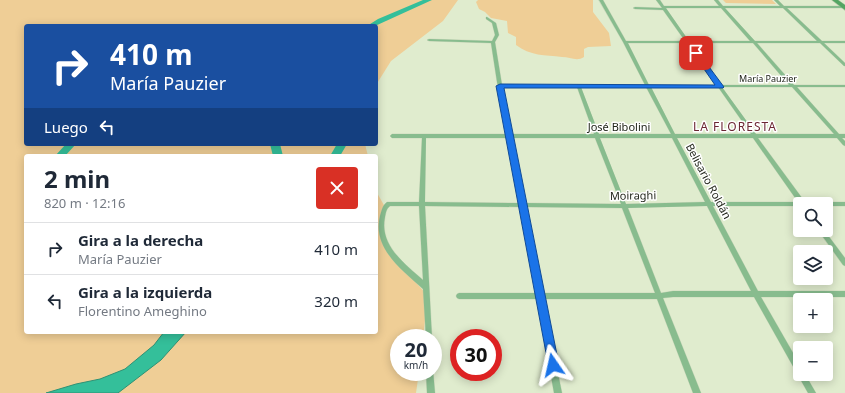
<!DOCTYPE html>
<html lang="es">
<meta charset="utf-8">
<style>
:root{--surface:#fff;--page:#f2f2f3;--text:#1f2937;--muted:#747a83;--line:#e0e1e3}
body{margin:0;font-family:"Noto Sans",sans-serif;background:var(--page);color:var(--text);height:100vh;display:flex;flex-direction:column;font-size:15px;white-space:nowrap}
*{box-sizing:border-box;margin:0}
p{font-size:13px;color:var(--muted)}
.icon{flex:none;width:22px;height:22px;fill:none;stroke:currentColor;stroke-width:2;stroke-linecap:round;stroke-linejoin:round}
.map{position:relative;flex:1;overflow:hidden}
.sheet{position:absolute;left:24px;top:154px;width:354px;height:180px;display:flex;flex-direction:column;background:var(--surface);border-radius:4px;box-shadow:0 2px 10px #0003}
.sheet>*{flex:none}
.guide{position:absolute;left:24px;top:24px;width:354px;height:122px;border-radius:4px;box-shadow:0 2px 10px #0003;background:#1a4fa0;color:#fff;overflow:hidden}
.buttons{position:absolute;left:793px;top:197px;display:grid;gap:8px}
.buttons a{display:grid;place-items:center;width:40px;height:40px;border-radius:4px;background:var(--surface);box-shadow:0 2px 10px #0003;font-size:20px}
.speed{position:absolute;left:390px;top:329px;display:flex;gap:8px;font-size:20px;font-weight:700;text-align:center}
.speed>*{display:grid;place-content:center;width:52px;height:52px;border-radius:50%;background:var(--surface);box-shadow:0 2px 10px #0003;line-height:1}
.speed small{font-size:10px;font-weight:400}
.speed .limit{border:6px solid #d22;background:#fff;color:#111}
.pin{position:absolute;display:grid;place-items:center;width:34px;height:34px;color:#fff;margin:-17px;border-radius:8px;box-shadow:0 2px 6px #0006}
.me{position:absolute;width:44px;margin:-22px;rotate:349deg;stroke-linejoin:round;filter:drop-shadow(0 0 3px #0008)}
.turn{display:flex;align-items:center;gap:14px;height:84px;padding:0 20px;font-size:18px}
.turn .icon{width:52px;height:52px;stroke-width:2.5}
.turn b{display:block;font-size:28px;line-height:34px}
.then{display:flex;align-items:center;height:38px;padding:0 20px;background:#0003;gap:8px;font-size:15px}
.round{display:grid;place-items:center;flex:none;width:42px;height:42px;border-radius:4px;background:var(--page)}
.headline{display:flex;align-items:center;justify-content:space-between;height:68px;padding:0 20px}
h1{font-size:24px;font-weight:700;line-height:30px}
ul{padding:0;list-style:none}
li{display:flex;align-items:center;gap:12px;height:52px;padding:0 20px;border-top:1px solid var(--line)}
li div{flex:1}
li b{display:block;font-size:15px}
li em{font-style:normal}
.map>svg:first-child{display:block}
.green{fill:#efce96}
.water{fill:#34bf9a;stroke:#2f9174}
.lines{fill:none;stroke-linecap:round;stroke-linejoin:round}
.river{fill:#34bf9a;fill-rule:evenodd}
.minor-casing{stroke:#bec8ae;stroke-width:0.5}
.secondary-casing{stroke:#bec8ae;stroke-width:1}
.minor{fill:#88bc8e;fill-rule:evenodd}
.secondary{fill:#53a562;fill-rule:evenodd}
.route{fill:#1a73e8;stroke:#114b97}
.labels{text-anchor:middle;dominant-baseline:central;stroke-width:3;stroke-linejoin:round;paint-order:stroke}
.far-street-label{font-size:9px;fill:#22261b;stroke:#fff}
.street-label{font-size:11px;fill:#22261b;stroke:#fff}
.neighbourhood-label{font-size:12px;letter-spacing:1px;fill:#6c2633;stroke:#fff}
</style>
<div class="map">
<svg width="845" height="393" viewBox="0 0 845 393">
<rect width="100%" height="100%" fill="#e0ecce"/>
<!-- green -->
<path class="green" d="M0,0H458L443,21L391,61L376,85V26H26V144H365L368,156H26V332H376V191L385,207L381,224L389,252L428,296L423,338H399V372H419L416,393H0Z
M478,0H593V12L609,33L611,46L588,47L584,49V57C577,62 570,57 562,57C545,55 530,56 516,45V37L508,33L507,21L491,18L485,12L479,9L476,2Z
M723,0H772L776,4L726,3Z"/>
<!-- water -->
<path class="water" d="M164,332H186L161,360L118,393H46L76,384L100,379L125,369L154,345Z"/>
<g class="lines">
<!-- river -->
<path class="river" d="M423,0H432L375,26H367L378,19Z
M66,144H76L65,156H55Z
M270,144H280L283,156H273Z
M337,144H347L340,156H330Z"/>
<defs>
<path id="minor" d="M599,0H603L626,41H685L663,10L635,9L633,8L635,7L662,8L656,0H660L664,6H719L714,0H718L723,6H780L774,0H778L784,6H845V8H787L822,41H845V43H824L845,63V66H844L820,43H757L794,85H845V87H797L839,134H845V138H842L845,141V146L843,145L837,138H758L805,202H845V206H826V204H800V206H713L758,291H845V297H761L800,365V374H805L816,393H808L754,297H673L663,298L701,393H693L657,299H543L562,393H554L537,299H459L457,298L456,296L457,294L459,293H536L520,207L425,206L432,338H426L423,289C402,270 372,248 380,216C382,210 382,206 387,202H419L422,138H392L390,136L392,134H507L497,82L491,43L429,41L427,40L429,39L492,41L495,35L492,23L486,19V17H487L496,23L499,35L495,42L502,85H645L623,42ZM666,8H721L750,41H689ZM725,8H783L817,41H755ZM628,43H687L716,85H649ZM691,43H753L789,85H720ZM502,87H577L594,134H511ZM581,87H646L671,134H599ZM651,87H718L751,134H675ZM722,87H792L834,134H756ZM426,138H507L519,203L425,202ZM512,138H595L621,204L525,203ZM600,138H672L705,202L626,204ZM677,138H753L798,202H711ZM390,206H419L423,280C405,264 379,245 385,217C386,213 386,209 390,206ZM707,206L751,291H673L661,293L628,208ZM526,207L622,208L655,293H542Z
M818,230H824L845,258V266L843,265Z
M433,370L435,393H427L426,372H433Z"/>
<path id="secondary" d="M832,0H838L845,5V10Z"/>
</defs>
<!-- minor casing -->
<use href="#minor" class="minor-casing"/>
<!-- secondary casing -->
<use href="#secondary" class="secondary-casing"/>
<!-- minor -->
<use href="#minor" class="minor"/>
<!-- secondary -->
<use href="#secondary" class="secondary"/>
</g>
<!-- route -->
<path class="route" d="M694,52H698L724,87L723,88H504L559,365L557,369L553,371L549,369L496,86L500,84L715,85L693,53Z"/>
<g class="labels">
<!-- far-street labels -->
<g class="far-street-label">
<text x="768" y="78">María Pauzier</text>
</g>
<!-- street labels -->
<g class="street-label">
<text x="619" y="126">José Bibolini</text>
<text transform="translate(709 181) rotate(62)">Belisario Roldán</text>
<text transform="translate(633 195) rotate(-1)">Moiraghi</text>
</g>
<!-- neighbourhood labels -->
<g class="neighbourhood-label">
<text x="735" y="126">LA FLORESTA</text>
</g>
</g>
</svg>
<div class="buttons">
<a><svg class="icon" aria-label="search" viewBox="0 0 24 24"><circle cx="10" cy="10" r="6"/><path d="M15 15l6 6"/></svg></a>
<a><svg class="icon" aria-label="layers" viewBox="0 0 24 24"><path d="M12 4l9 5-9 5-9-5zM3 14l9 5 9-5"/></svg></a>
<a>+</a>
<a>−</a>
</div>
<div class="speed"><div>20<small>km/h</small></div><div class="limit">30</div></div>
<div class="pin" style="left:696px;top:53px;background:#d93025"><svg class="icon" aria-label="arrive" viewBox="0 0 24 24"><path d="M6 21V4h12l-3 4 3 4H6"/></svg></div>
<svg class="me" style="left:553px;top:365px" viewBox="-20 -20 40 40"><path d="M0-17L14 15 0 8-14 15z" fill="#1a73e8" stroke="#fff" stroke-width="4"/></svg>
<div class="guide">
<div class="turn"><svg class="icon" aria-label="right" viewBox="0 0 24 24"><path d="M7 20v-9h11M14 6l5 5-5 5"/></svg><div><b>410 m</b>María Pauzier</div></div>
<div class="then">Luego<svg class="icon" aria-label="left" viewBox="0 0 24 24"><path d="M17 20v-9H6M10 6l-5 5 5 5"/></svg></div>
</div>
<section class="sheet">
<div class="headline"><div><h1>2 min</h1><p>820 m · 12:16</p></div><a class="round" style="background:#d93025;color:#fff"><svg class="icon" aria-label="close" viewBox="0 0 24 24"><path d="M6 6l12 12M18 6L6 18"/></svg></a></div>
<ul>
<li><svg class="icon" aria-label="right" viewBox="0 0 24 24"><path d="M7 20v-9h11M14 6l5 5-5 5"/></svg><div><b>Gira a la derecha</b><p>María Pauzier</p></div><em>410 m</em></li>
<li><svg class="icon" aria-label="left" viewBox="0 0 24 24"><path d="M17 20v-9H6M10 6l-5 5 5 5"/></svg><div><b>Gira a la izquierda</b><p>Florentino Ameghino</p></div><em>320 m</em></li>
</ul>
</section>
</div>
